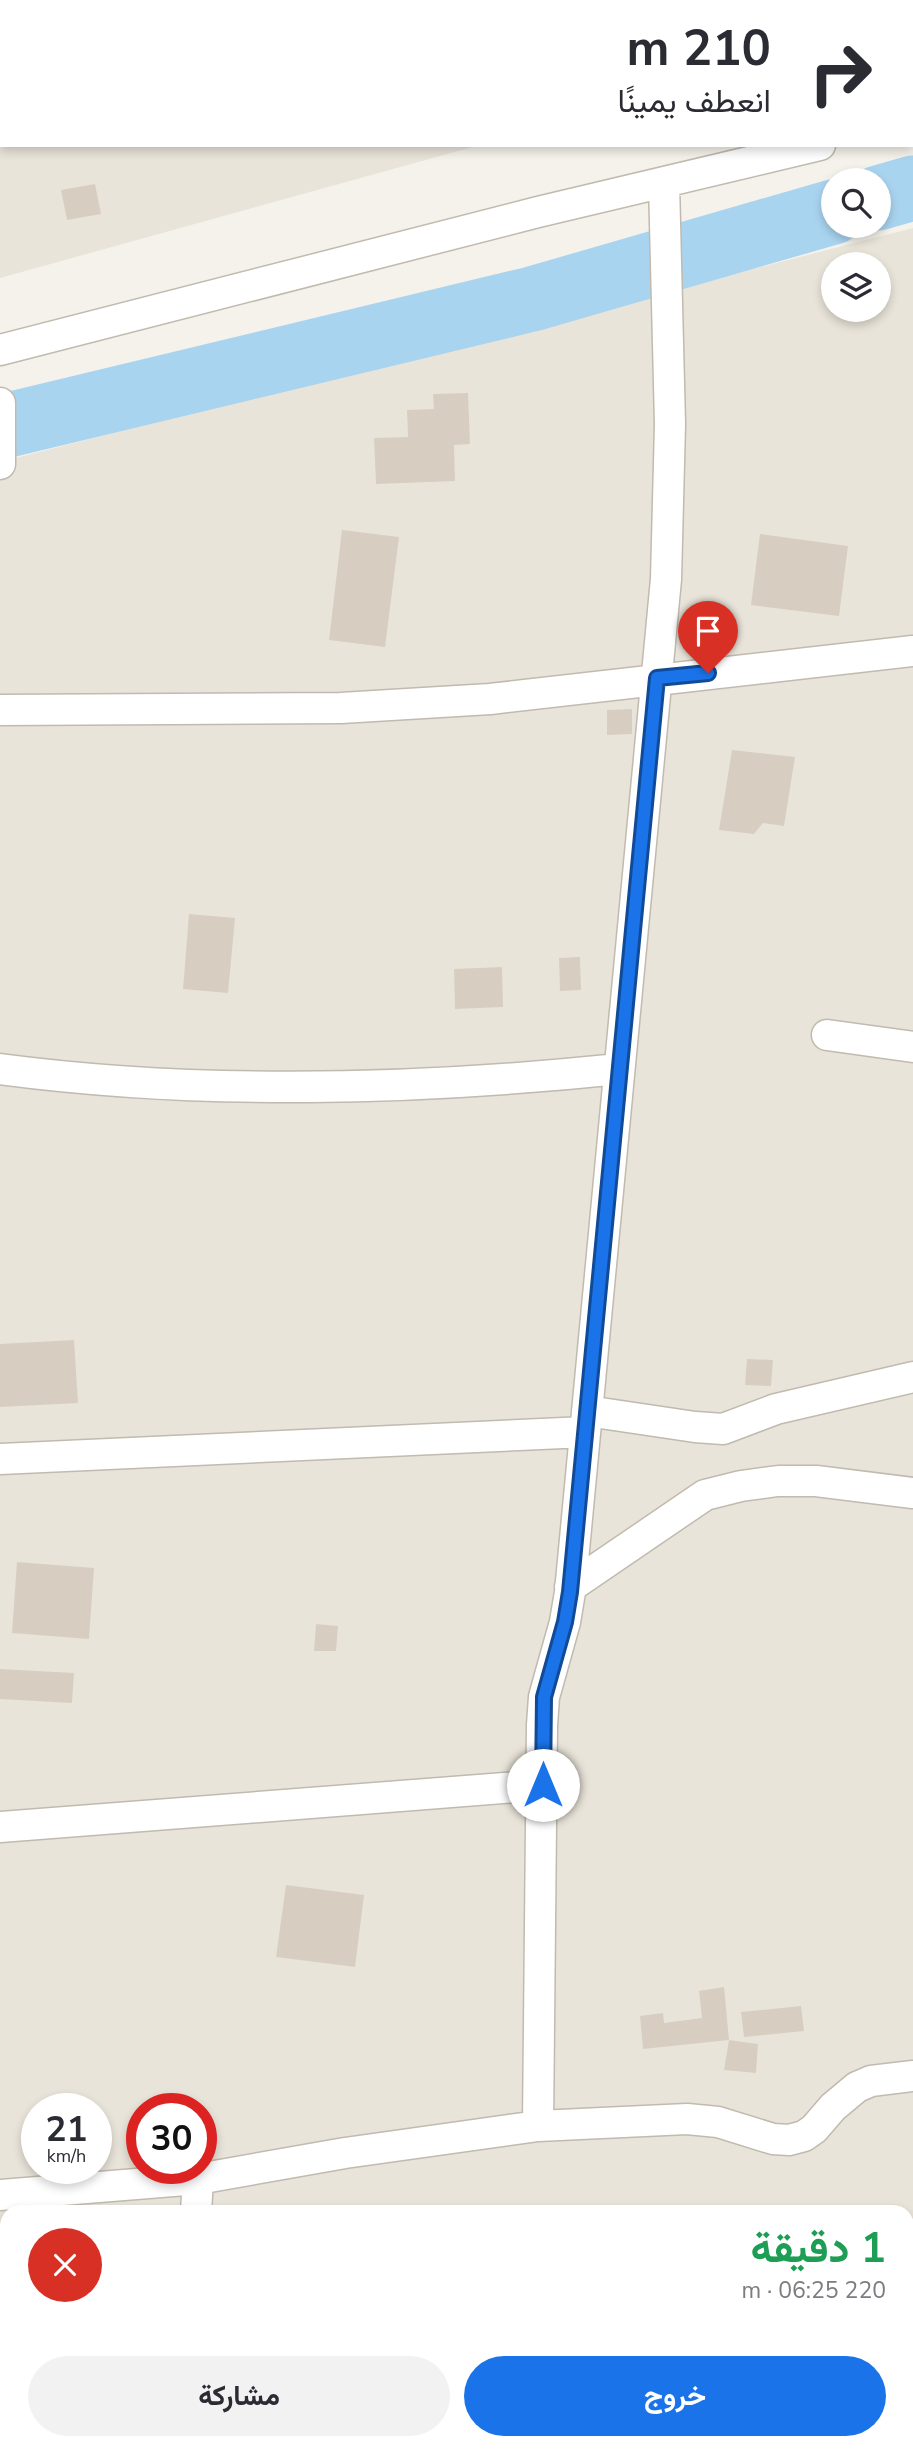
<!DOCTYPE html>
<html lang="ar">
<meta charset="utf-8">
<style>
:root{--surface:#fff;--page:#f2f2f3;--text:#2b2b33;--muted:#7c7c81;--accent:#1a73e8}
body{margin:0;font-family:"Nunito Sans",Vazirmatn,sans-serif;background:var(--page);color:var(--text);direction:rtl;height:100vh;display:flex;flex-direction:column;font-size:26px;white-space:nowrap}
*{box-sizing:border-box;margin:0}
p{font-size:23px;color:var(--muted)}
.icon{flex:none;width:38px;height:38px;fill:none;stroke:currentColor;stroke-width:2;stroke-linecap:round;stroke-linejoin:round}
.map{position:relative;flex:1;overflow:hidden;direction:ltr}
.panel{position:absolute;left:0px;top:2205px;width:914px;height:245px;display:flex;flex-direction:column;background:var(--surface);border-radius:21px 21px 0 0;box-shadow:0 4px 10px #0003;direction:rtl}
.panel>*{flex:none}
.guide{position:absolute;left:0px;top:0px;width:914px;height:147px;box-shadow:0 4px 10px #0003;direction:rtl;background:#fff;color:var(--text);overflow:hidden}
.fabs{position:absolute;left:821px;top:168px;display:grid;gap:14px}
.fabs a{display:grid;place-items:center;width:70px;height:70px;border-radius:50%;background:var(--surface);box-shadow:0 4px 10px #0003;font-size:35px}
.speed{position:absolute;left:21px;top:2093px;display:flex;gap:14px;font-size:35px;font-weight:700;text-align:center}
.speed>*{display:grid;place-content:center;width:91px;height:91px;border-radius:50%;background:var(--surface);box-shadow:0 4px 10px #0003;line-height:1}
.speed small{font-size:18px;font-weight:400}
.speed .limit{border:10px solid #d22;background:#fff;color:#111}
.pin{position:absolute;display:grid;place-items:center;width:60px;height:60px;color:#fff;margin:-72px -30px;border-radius:50% 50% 50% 0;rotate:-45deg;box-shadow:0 0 7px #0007}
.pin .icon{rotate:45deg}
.me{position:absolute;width:77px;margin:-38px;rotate:0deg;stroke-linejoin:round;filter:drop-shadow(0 0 5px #0008)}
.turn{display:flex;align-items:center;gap:24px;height:147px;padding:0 28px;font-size:32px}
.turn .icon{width:91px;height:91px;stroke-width:2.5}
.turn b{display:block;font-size:49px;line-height:60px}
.round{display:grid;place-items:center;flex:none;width:74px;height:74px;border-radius:37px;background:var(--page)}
.headline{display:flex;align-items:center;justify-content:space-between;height:119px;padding:0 28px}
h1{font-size:42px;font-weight:700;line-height:52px;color:#1e9e55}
.button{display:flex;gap:14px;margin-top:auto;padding:14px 28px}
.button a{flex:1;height:80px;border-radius:42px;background:var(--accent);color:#fff;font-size:28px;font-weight:700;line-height:80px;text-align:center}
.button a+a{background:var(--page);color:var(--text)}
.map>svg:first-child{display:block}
.residential{fill:#e9e4d9;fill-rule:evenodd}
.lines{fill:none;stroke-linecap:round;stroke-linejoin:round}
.river{stroke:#a9d4f0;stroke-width:65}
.building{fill:#d7cec1}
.minor-casing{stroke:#c1baae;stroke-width:33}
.minor{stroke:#fff;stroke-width:30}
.route-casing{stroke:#114b97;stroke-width:18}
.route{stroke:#1a73e8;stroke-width:12}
</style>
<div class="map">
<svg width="913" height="2450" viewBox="0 0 913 2450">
<rect width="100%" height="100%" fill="#f5f2eb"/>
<!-- residential -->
<path class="residential" d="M0,0H913V26L912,2H2V145H480L0,278Z
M913,228V2450H0V462ZM833,264H878V310H833ZM37,2109H96V2168H37ZM142,2109H201V2168H142ZM7,2212H906V2443H7Z"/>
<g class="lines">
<!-- river -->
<path class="river" d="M878,198L913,188
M0,427L532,299L833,212"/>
</g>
<!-- building -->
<path class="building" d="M95,184L101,214L67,220L61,190Z
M468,393L470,444L454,445L455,481L376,484L374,438L408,437L407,410L434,409L433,394Z
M342,530L399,537L385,647L329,640Z
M760,534L848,546L839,616L751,605Z
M632,709V734L607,735V710Z
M732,750L795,757L784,826L763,823L754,834L719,830Z
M189,914L235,918L228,993L183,989Z
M580,957L581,990L560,991L559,958Z
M502,967L503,1007L455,1009L454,969Z
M74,1340L78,1403L0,1407V1344Z
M747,1359L773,1360L771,1386L745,1385Z
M17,1562L94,1568L89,1639L12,1633Z
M316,1624L338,1626L336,1651H314Z
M0,1669L74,1673L72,1703L0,1699Z
M286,1885L364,1895L355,1967L276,1957Z
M724,1987L729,2040L758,2044L756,2073L724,2070L729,2040L643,2049L640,2016L663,2013L664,2023L702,2018L699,1991Z
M801,2006L804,2031L744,2037L741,2012Z
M397,2443H421V2446H397Z"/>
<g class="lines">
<defs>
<path id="minor" d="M912,122L913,121
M0,350L538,212L820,145
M0,403V464
M0,710L341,708L490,699L913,651
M827,1035L913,1047
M0,1069C205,1096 414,1090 619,1069
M587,1411L695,1427L723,1429L776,1409L913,1377
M0,1459L585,1432
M570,1587L705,1495L741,1486L778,1481H816L913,1493
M0,1827L543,1785
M538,2126L542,1725L544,1697L565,1622L570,1592L666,579L670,424L664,183
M0,2195L198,2179L345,2153L538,2126L687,2119L718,2122L773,2139L789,2140L804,2136L814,2129L833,2107L857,2087L871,2081L913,2076
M196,2212L198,2179
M172,2443L212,2450
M571,2450L894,2443"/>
</defs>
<!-- minor casing -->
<use href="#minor" class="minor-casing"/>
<!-- minor -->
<use href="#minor" class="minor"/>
</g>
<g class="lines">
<defs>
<path id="route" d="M543,1785L544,1697L565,1622L570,1592L657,678L708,673"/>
</defs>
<!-- route casing -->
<use href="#route" class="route-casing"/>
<!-- route -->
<use href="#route" class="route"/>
</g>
</svg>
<div class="fabs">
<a><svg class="icon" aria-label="search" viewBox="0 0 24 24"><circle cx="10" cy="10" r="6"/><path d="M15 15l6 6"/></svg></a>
<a><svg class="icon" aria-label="layers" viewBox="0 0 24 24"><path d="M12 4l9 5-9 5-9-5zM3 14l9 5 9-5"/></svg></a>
</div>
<div class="speed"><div>21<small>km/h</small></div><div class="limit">30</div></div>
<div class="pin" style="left:708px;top:673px;background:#d93025"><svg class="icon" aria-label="arrive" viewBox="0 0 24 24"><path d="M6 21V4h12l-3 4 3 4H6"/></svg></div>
<svg class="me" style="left:543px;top:1785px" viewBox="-20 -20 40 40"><circle r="19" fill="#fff"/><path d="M0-13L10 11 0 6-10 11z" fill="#1a73e8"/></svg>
<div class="guide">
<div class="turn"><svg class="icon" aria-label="right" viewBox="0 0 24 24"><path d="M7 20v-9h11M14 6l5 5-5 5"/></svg><div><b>210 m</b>انعطف يمينًا</div></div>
</div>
<section class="panel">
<div class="headline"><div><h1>1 دقيقة</h1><p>220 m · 06:25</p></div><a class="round" style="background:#d93025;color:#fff"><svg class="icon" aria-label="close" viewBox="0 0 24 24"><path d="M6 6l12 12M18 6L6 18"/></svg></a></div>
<div class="button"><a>خروج</a><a>مشاركة</a></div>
</section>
</div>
